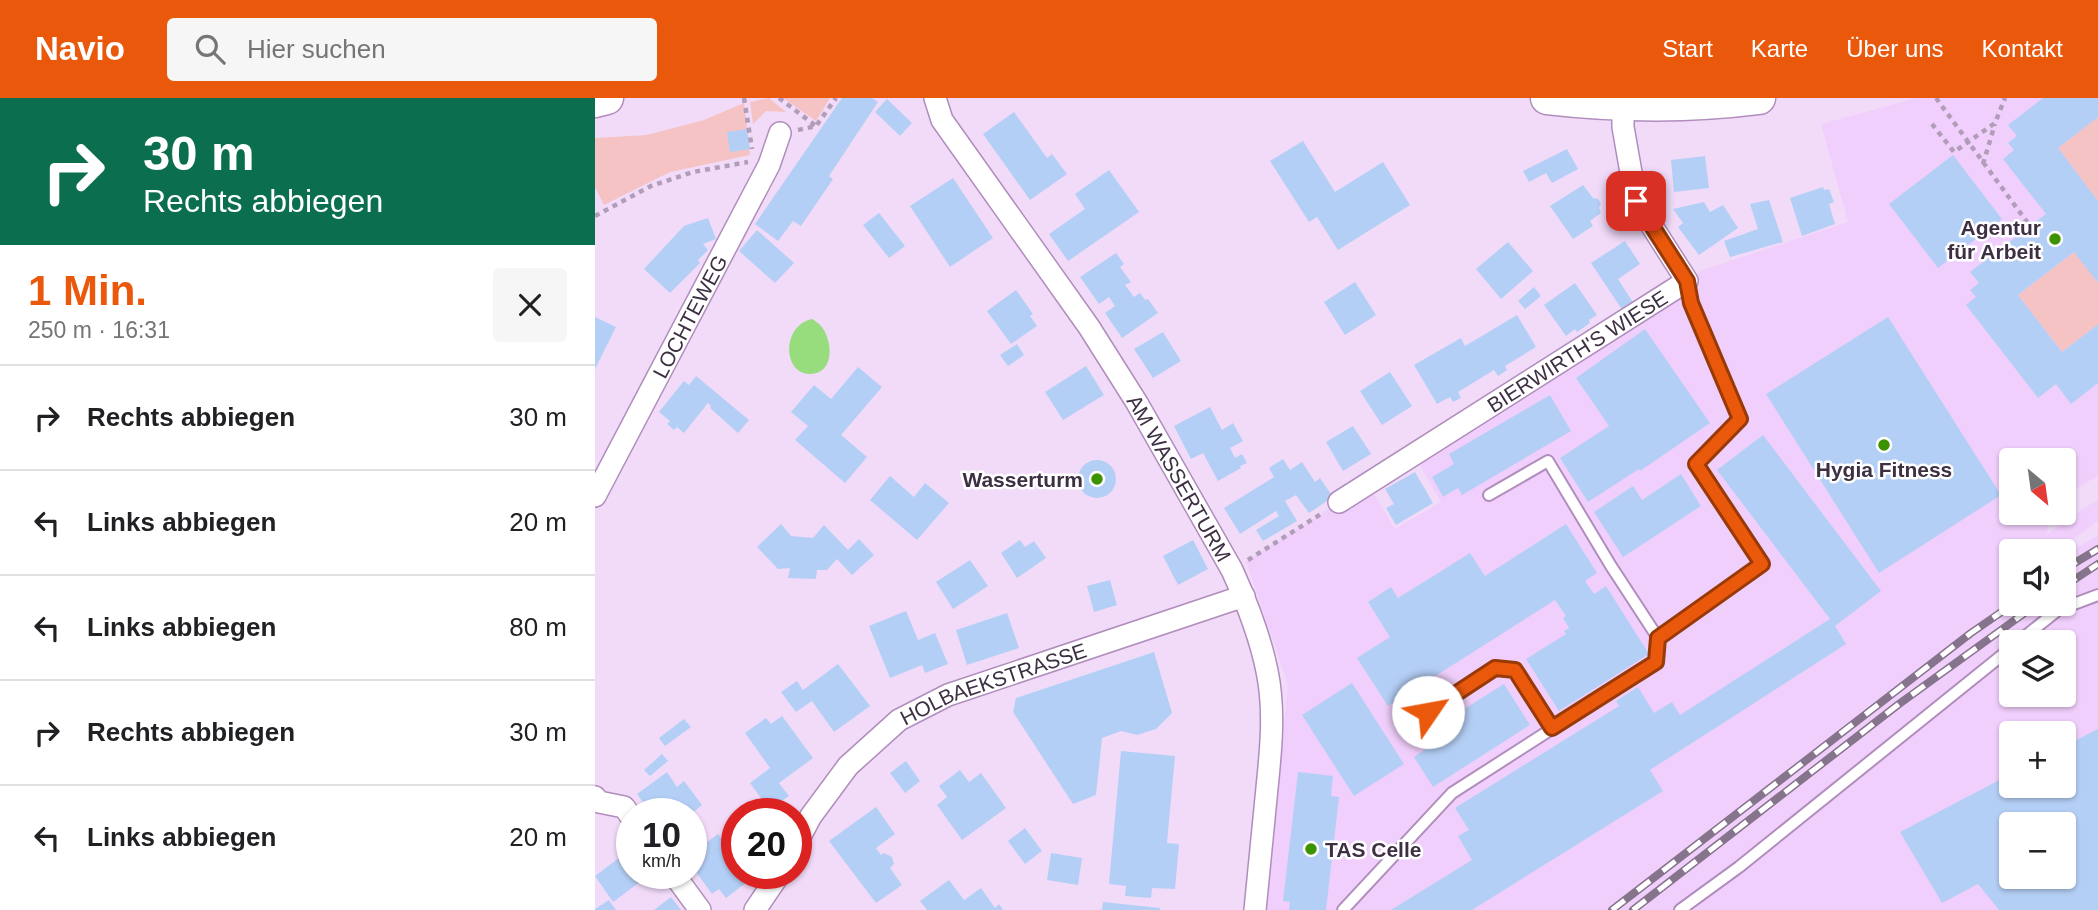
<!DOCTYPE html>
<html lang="de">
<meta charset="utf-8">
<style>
:root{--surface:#fff;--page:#f6f6f6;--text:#202124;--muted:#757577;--line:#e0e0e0;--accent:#ea580c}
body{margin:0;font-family:Helvetica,sans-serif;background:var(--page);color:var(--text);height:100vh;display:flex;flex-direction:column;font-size:26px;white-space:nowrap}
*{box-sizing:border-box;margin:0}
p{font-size:23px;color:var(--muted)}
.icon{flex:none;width:38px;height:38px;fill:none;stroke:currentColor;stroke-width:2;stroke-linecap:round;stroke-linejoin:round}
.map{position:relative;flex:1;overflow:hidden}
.side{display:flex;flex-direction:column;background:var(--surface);width:595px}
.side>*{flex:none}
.guide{background:#0b6e4f;color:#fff;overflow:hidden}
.needle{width:46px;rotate:151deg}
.controls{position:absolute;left:1404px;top:350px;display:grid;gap:14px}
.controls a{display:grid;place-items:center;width:77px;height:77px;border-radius:7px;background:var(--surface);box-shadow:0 2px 5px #0004;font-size:35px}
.speed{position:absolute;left:21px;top:700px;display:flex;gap:14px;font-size:35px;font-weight:700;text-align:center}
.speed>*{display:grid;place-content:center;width:91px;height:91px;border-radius:50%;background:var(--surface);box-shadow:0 2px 5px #0004;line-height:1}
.speed small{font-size:18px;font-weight:400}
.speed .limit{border:10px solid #d22;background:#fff;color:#111}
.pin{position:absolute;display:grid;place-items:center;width:60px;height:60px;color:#fff;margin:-30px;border-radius:14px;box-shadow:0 4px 10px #0006}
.me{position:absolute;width:77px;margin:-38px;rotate:57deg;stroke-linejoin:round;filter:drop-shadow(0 0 5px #0008)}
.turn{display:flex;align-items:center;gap:24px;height:147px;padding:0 28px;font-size:32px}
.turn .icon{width:91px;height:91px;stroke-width:2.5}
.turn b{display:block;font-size:49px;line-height:60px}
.round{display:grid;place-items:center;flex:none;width:74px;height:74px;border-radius:7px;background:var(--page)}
.headline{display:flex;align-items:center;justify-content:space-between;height:119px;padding:0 28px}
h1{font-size:42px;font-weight:700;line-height:52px;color:var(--accent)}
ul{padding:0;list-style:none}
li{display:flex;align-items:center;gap:21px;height:105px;padding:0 28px;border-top:2px solid var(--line)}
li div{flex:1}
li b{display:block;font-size:26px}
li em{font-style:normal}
header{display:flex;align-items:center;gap:42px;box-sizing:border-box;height:98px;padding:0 35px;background:var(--accent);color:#fff}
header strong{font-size:33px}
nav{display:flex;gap:38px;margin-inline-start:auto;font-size:24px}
.search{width:490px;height:63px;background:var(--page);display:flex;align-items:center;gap:18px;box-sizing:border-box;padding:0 24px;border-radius:7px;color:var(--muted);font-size:26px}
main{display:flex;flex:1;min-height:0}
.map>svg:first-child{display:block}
.built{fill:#f1cffc;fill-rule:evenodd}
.green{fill:#f5c3c3}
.water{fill:#97dd7d}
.building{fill:#b4cff6;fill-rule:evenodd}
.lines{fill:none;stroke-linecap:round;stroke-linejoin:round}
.service-casing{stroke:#b08dbc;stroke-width:14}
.minor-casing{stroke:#b08dbc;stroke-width:24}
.primary-casing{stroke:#b08dbc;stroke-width:35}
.path{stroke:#b09db7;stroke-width:4.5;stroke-dasharray:5 5;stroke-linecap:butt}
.service{stroke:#fff;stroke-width:10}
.minor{stroke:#fff;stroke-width:21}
.primary{stroke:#fff;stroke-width:32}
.rail-casing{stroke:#85748b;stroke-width:8}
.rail{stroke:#fff;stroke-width:5;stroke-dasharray:16;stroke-linecap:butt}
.route-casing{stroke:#983908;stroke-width:18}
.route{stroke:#ea580c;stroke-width:12}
.poi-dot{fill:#3c9300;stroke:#fff;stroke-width:2.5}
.labels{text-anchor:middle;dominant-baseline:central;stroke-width:5;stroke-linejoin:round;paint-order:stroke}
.poi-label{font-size:21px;font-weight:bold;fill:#3e3043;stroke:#fff;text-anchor:end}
.street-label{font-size:21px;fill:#3e3043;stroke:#fff}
</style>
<header>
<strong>Navio</strong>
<div class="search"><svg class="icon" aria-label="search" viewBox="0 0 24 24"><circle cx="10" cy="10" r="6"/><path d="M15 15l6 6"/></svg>Hier suchen</div>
<nav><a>Start</a><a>Karte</a><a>Über uns</a><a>Kontakt</a></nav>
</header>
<main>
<section class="side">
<div class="guide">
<div class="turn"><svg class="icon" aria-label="right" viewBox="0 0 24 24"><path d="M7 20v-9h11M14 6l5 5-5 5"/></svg><div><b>30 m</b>Rechts abbiegen</div></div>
</div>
<div class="headline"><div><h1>1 Min.</h1><p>250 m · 16:31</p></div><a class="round"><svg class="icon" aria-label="close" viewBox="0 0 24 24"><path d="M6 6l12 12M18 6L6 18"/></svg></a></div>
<ul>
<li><svg class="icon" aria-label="right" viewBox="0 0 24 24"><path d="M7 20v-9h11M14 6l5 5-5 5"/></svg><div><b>Rechts abbiegen</b></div><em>30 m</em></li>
<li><svg class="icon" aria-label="left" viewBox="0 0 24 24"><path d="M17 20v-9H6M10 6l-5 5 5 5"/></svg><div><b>Links abbiegen</b></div><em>20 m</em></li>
<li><svg class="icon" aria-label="left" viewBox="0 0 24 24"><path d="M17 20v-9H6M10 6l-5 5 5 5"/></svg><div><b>Links abbiegen</b></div><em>80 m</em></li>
<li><svg class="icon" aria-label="right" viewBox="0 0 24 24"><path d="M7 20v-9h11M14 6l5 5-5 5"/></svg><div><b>Rechts abbiegen</b></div><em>30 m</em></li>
<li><svg class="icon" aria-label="left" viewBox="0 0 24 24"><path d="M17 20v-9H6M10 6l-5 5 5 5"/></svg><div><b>Links abbiegen</b></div><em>20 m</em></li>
</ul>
</section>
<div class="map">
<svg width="1503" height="812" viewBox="0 0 1503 812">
<rect width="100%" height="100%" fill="#f1dbf9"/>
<!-- built -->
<path class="built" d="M1322,0H1503V378L1468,398V362H1416V415H1454L1452,436L1503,401V423L1462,453H1416V506H1468V455H1474L1503,437V812H671L693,587L651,463L773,386L800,431L846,404L819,357L1108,172L1253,124L1226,26ZM1416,544H1468V597H1416ZM1416,635H1468V688H1416ZM1416,726H1468V779H1416Z"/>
<!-- green -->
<path class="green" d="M174,0L191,14L171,13L158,26L155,4Z
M188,0H235L221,23Z
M149,5L155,57L75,74L9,107L0,89V40L52,37L109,22Z
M1503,19V103L1463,50Z
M1479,154L1503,185V226L1467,254L1423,197Z"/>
<!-- water -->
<path class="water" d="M217,221C220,223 224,225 226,228C238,242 240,276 215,276C188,276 186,228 217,221Z"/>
<!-- building -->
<path class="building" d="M247,0H277L283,4L234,78L238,81L206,128L198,123L183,143L160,126Z
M1448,0H1503V19L1463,50L1503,103V185L1479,154L1423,197L1467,254L1503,226V285L1476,306L1461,286L1443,300L1371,207L1381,199L1375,192L1384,185L1375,174L1451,116L1408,61L1419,52L1413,45L1422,38L1413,27Z
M292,1L317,25L305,38L280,14Z
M419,14L452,60L457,56L472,76L435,102L388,36Z
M152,31L155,51L135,54L132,34Z
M708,43L740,94L788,64L815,107L743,152L722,119L714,124L675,63Z
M972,51L983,71L957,85L951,75L934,84L928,73Z
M1358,57L1407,121L1343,170L1294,106Z
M1110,58L1114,90L1079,94L1076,62Z
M514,72L544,114L473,163L454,136L490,111L480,96Z
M358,80L398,140L355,169L315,108Z
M988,87L998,100L1003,101L1006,106L1004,110L1006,115L995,123L998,128L978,141L955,108Z
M1228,89L1229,92L1234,91L1239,104L1234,106L1240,126L1207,138L1195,100Z
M1174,102L1188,144L1135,159L1129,143L1163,131L1155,106Z
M1109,104L1115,114L1128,107L1143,130L1104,157L1083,129L1088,125L1078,111Z
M284,115L310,148L294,160L268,127Z
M113,120L121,141L108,146L113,152L103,162L105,165L75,195L49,171L89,128Z
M162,132L199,165L180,185L144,153Z
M1030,143L1045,166L1023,181L1039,206L1028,213L996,165Z
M913,144L938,173L906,201L881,171Z
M521,155L529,166L525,169L536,184L530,187L539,199L545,195L550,202L553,201L563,215L527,240L510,215L520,208L514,199L504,206L485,179Z
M760,184L781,217L750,237L729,204Z
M980,185L1002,217L994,222L995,225L982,234L980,231L971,238L949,207Z
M939,189L946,198L930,211L923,203Z
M421,192L438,216L435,218L442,228L416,246L392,213Z
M922,217L941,249L910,268L912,272L903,278L899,272L863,294L866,300L858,304L855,299L842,306L819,267L866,240L870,248Z
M0,219L21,229L0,271Z
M1293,219L1406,397L1284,475L1171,296Z
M1050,231L1115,325L1045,373L1044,371L993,404L965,360L1014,328L981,280Z
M568,234L586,263L558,280L539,251Z
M422,246L429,257L413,268L405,257Z
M491,268L509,297L468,322L450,294Z
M263,269L287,289L246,337L272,359L250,385L200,342L213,328L196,314L219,287L236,301Z
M795,274L817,308L787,327L765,293Z
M101,278L154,322L143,335L115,310L116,308L113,305L89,335L82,329L79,332L72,326L75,323L64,314L89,283L94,287Z
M955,297L976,333L867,397L863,390L848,399L837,379L859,366L854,356Z
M615,309L627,332L638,325L648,343L635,350L640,360L647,356L652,365L645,368L646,370L623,383L608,355L596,361L579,328Z
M758,328L776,356L748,373L731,344Z
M1168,337L1286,493L1240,528L1251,546L1055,672L1068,693L877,812H796L877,762L863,738L874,732L860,710L1024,608L1021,603L1043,589L1059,615L1077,604L1085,617L1235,521L1122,372Z
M688,361L695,372L707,364L720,384L725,380L738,399L714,415L701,397L690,403L702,423L668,443L661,432L684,418L681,413L645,436L629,410L679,379L674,370Z
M483 381a19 19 0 1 1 38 0a19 19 0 1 1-38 0Z
M820,374L838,405L801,427L791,410L799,406L790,391Z
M1086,376L1106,408L1028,459L999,414L1038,388L1047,402Z
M295,378L319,399L330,385L354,405L322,442L275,402Z
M186,426L196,438L218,440L229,427L253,452L264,441L279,457L257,477L242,461L232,472H222L221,481L193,480L195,470L183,471L162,449Z
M971,426L1002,475L990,483L999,496L1011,488L1054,556L964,613L931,561L971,536L969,533L974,530L968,520L971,518L960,502L793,608L762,560L795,539L773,504L796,489L803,500L875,455L890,478Z
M425,442L430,449L439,443L451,460L422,480L406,455Z
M598,442L613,471L583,487L568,458Z
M375,462L393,488L358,511L341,484Z
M515,482L522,507L499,514L492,488Z
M311,513L323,542L340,535L353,566L330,575L327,567L295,580L274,528Z
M412,515L424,550L372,567L361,532Z
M559,554L577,615L561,631L542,637L526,633L507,640L501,697L478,706L418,614L421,600Z
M243,566L275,608L239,634L217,603L201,614L186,594L202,583L208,592Z
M757,585L809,666L759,698L707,617Z
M909,586L935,627L838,689L819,659L834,649L821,629L842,616L847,625Z
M187,618L218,660L184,685L194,698L174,711L155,685L175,670L150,635L171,620L176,626Z
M89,621L96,629L70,648L64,640Z
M1503,631V812H1404L1383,786L1347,805L1305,734L1416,676V688H1468V649ZM1416,726H1468V779H1416Z
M526,653L580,658L572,745L584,746L580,791L557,790L556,800L530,798L531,788L514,786Z
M67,656L73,663L55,678L49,672Z
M311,663L325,683L310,695L295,675Z
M365,672L374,684L386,675L411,710L367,742L342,707L352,699L344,688Z
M72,674L82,689L89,683L107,707L96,716H56L42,696Z
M703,674L738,678L736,698L744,699L731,812H694L695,804L688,803Z
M281,709L300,736L281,750L286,757L289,755L297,759L299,766L295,770L307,787L281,805L234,743Z
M430,730L447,753L430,766L413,743Z
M123,736L142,762V775H152L156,781L131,800L124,791L117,796L96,767V756Z
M37,750V775H57L18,804L0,778Z
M456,755L487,760L483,787L452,782Z
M354,782L369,802L386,790L400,810L404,806L408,812H332L325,803Z
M76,799L86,812H59Z
M14,802L21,812H0V811Z
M508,804L565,810V812H507Z"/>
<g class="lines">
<defs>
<path id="service" d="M894,397L953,363L1016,468L1063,540L1167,466L1101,366L1145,321L1096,205L1092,183
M1423,544L1463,512L1503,497
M833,614L900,570L920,572L957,630
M748,812L857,695L1061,564L1063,540
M1085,812L1144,769L1416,550"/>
<g id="minor">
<path id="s1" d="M340,0L347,22L494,229L542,305L637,472C652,505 665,538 672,573C680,611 676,651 672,690C668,731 664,771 660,812"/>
<path id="s2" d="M0,398L174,67L185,35"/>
<path id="s3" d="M744,404L1092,183L1041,103L1028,29V5"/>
<path d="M0,699L4,704L29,709L37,720"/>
<path id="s4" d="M201,746L216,718L253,668L304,622L353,597L649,498"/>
<path d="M78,775L105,812"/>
<path d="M160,812L185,775"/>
</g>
<path id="primary" d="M952,0C1022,8 1094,9 1164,0
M0,3L12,0"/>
</defs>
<!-- service casing -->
<use href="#service" class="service-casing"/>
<!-- minor casing -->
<use href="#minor" class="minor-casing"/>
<!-- primary casing -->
<use href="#primary" class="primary-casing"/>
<!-- path -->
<path class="path" d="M149,0L157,51
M184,0L221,28
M1341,0L1435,128
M1337,26L1359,54L1400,25L1410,0
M203,32L221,28L241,0
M1388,66L1400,26
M0,118L56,88L98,74L153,64
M653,462L729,414"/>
<!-- service -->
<use href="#service" class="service"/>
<!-- minor -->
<use href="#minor" class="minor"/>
<!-- primary -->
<use href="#primary" class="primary"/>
<defs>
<path id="rail" d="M1468,472L1503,451
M1468,489L1503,466
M1017,812L1376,535L1418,506
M1038,812L1304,606L1442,506"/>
</defs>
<!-- rail casing -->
<use href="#rail" class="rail-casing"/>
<!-- rail -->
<use href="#rail" class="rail"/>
</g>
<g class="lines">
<defs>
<path id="route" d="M833,614L900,570L920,572L957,630L1061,564L1063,540L1167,466L1101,366L1145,321L1096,205L1092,183L1041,103"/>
</defs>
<!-- route casing -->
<use href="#route" class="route-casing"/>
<!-- route -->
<use href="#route" class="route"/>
</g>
<!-- markers -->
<g class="poi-dot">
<circle cx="1460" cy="141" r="7"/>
<circle cx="1289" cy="347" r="7"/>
<circle cx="502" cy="381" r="7"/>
<circle cx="716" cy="751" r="7"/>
</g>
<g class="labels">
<!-- poi labels -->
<g class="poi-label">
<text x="1446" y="129">Agentur<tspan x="1446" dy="24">für Arbeit</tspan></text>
<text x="1289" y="371" text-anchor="middle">Hygia Fitness</text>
<text x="488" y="381">Wasserturm</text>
<text x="730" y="751" text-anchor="start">TAS Celle</text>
</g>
<!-- street labels -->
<g class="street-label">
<text stroke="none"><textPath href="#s2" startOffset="203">LOCHTEWEG</textPath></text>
<text stroke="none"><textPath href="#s3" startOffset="282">BIERWIRTH'S WIESE</textPath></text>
<text stroke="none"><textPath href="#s1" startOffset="453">AM WASSERTURM</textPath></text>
<text stroke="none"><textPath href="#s4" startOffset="264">HOLBAEKSTRASSE</textPath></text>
</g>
</g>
</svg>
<div class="controls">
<a><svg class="needle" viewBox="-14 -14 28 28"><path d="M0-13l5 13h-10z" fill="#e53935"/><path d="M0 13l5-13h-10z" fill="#757577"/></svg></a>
<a><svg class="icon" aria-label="sound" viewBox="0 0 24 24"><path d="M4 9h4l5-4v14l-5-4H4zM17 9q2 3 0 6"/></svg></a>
<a><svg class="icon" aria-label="layers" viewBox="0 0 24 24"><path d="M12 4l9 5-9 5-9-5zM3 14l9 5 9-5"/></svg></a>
<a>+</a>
<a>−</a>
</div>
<div class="speed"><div>10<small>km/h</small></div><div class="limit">20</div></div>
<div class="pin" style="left:1041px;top:103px;background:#d93025"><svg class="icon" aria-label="arrive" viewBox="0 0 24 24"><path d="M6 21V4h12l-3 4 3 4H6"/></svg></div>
<svg class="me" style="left:833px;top:614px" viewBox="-20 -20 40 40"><circle r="19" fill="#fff"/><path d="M0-13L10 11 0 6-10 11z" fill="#ea580c"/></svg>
</div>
</main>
